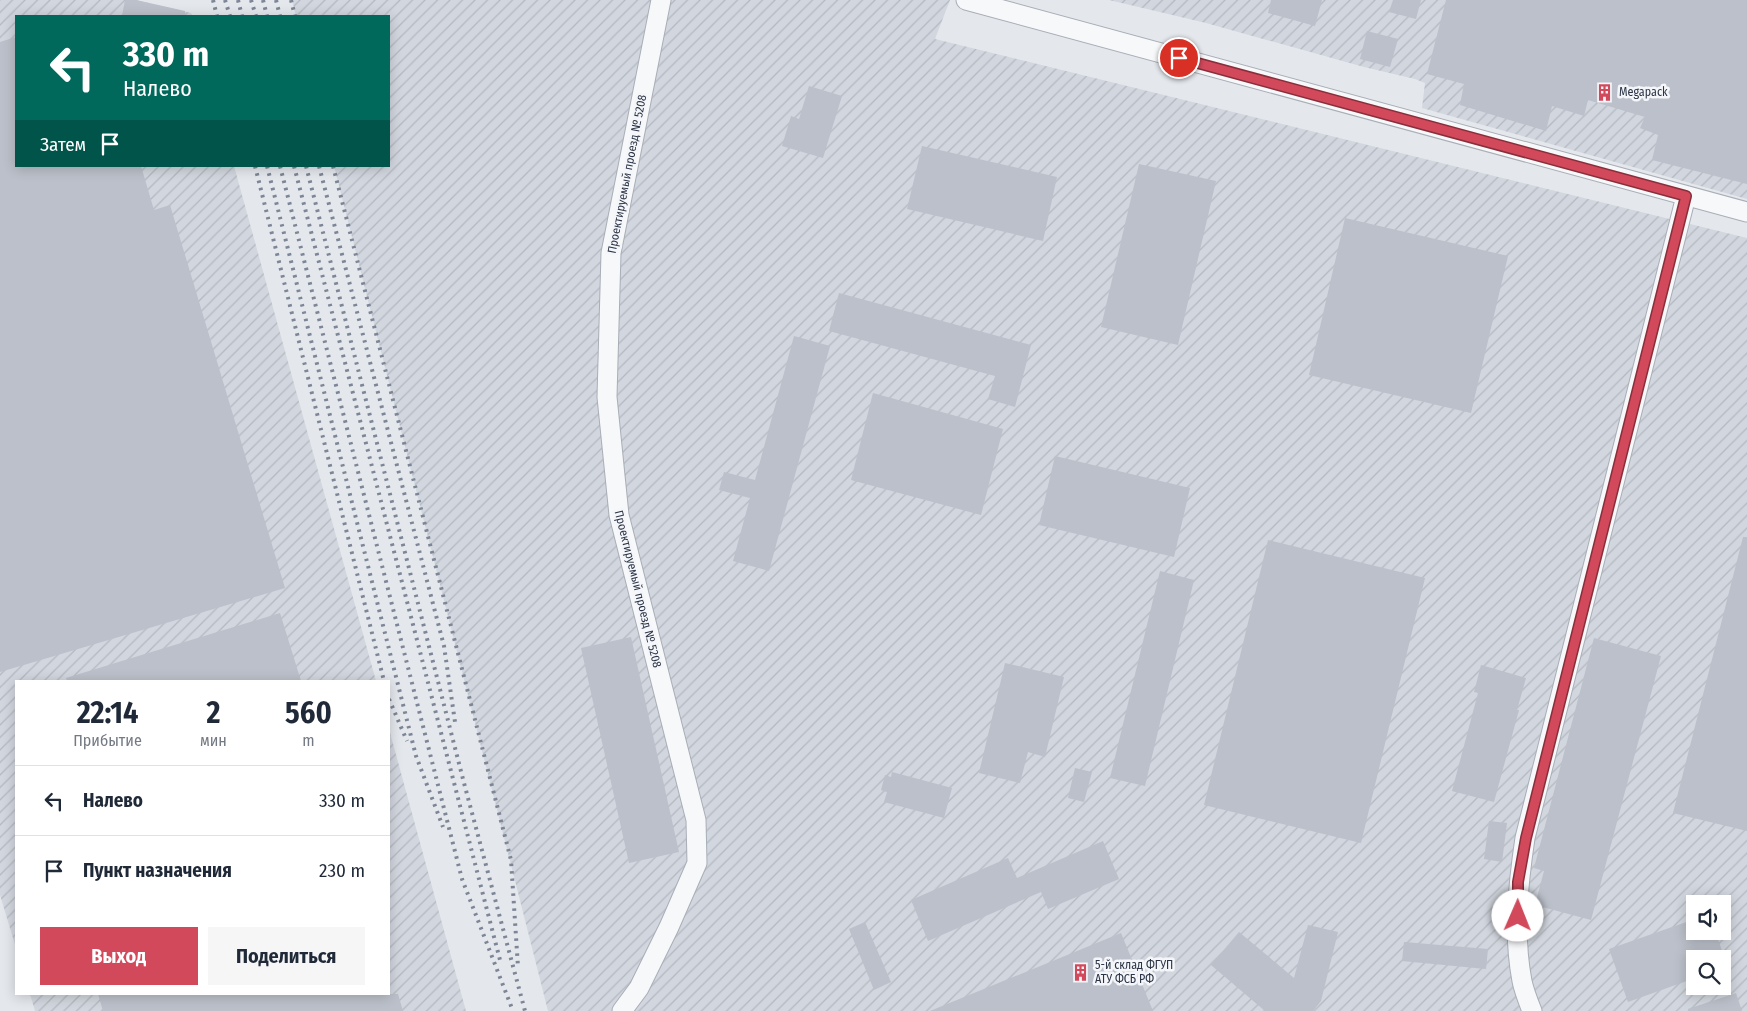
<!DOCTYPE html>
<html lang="ru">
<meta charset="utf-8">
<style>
:root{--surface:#fff;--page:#f6f6f7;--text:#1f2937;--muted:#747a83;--line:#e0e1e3;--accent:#d1495b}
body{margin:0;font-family:"Fira Sans Condensed",sans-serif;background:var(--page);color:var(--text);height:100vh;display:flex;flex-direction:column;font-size:19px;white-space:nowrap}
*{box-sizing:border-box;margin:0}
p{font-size:16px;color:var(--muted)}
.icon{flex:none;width:28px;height:28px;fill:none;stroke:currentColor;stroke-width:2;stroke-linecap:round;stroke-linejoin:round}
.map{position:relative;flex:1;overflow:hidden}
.sheet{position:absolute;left:15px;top:680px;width:375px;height:315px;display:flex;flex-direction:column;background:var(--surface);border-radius:0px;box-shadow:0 2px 12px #0003}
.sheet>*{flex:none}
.hud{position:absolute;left:15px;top:15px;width:375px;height:152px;border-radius:0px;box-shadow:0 2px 12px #0003;background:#00695c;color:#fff;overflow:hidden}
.buttons{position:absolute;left:1686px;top:895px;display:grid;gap:10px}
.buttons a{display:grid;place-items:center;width:45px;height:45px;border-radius:0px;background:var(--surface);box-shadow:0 2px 12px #0003;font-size:25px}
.pin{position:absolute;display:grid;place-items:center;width:42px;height:42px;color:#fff;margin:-21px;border:2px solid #fff;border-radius:50%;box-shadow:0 1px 5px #0007}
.me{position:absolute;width:55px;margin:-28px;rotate:1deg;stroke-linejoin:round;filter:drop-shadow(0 0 4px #0008)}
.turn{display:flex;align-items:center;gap:18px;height:105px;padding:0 25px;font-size:22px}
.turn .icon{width:65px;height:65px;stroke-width:2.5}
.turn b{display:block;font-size:35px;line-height:42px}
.then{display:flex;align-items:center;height:48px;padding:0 25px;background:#0003;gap:10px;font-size:19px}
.eta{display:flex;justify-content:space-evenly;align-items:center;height:85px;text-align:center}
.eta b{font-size:30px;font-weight:700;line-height:35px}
.action{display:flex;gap:10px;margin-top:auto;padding:10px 25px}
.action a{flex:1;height:58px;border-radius:0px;background:var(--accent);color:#fff;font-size:20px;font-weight:700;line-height:58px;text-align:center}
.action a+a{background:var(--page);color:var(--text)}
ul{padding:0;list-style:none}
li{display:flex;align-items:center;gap:15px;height:70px;padding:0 25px;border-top:1px solid var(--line)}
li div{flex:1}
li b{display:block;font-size:19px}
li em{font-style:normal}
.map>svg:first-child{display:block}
.industrial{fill:url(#industrial-furrows);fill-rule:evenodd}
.building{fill:#bbc0ca}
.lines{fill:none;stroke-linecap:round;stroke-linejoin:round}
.minor-casing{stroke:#a9aeb7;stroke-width:21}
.minor{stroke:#f7f8fa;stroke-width:19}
.rail{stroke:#7d8696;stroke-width:4;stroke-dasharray:2.5 5;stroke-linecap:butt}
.route-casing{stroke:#882f3b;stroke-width:12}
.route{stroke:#d1495b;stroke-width:9}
.labels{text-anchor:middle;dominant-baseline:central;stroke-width:5;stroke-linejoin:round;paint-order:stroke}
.poi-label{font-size:12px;fill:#2b3445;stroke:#f4f6f9;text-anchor:start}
.street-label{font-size:12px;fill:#2b3445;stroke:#f4f6f9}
</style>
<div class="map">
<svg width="1747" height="1011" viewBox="0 0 1747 1011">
<defs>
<pattern id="industrial-furrows" width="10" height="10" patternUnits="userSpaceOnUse" patternTransform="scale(1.25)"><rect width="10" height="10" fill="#d2d6de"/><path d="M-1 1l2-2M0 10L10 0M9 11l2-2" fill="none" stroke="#b4b8c0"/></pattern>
</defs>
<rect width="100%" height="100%" fill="#e4e7ec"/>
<!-- industrial -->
<path class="industrial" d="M0,0H136L191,13L193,16H16V166H234L376,681H16V948L0,895Z
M292,0H950L935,39L1747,238V1011H548L334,166H389V16H296ZM1695,904H1722V931H1695ZM1695,959H1722V986H1695Z
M1109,0H1747V199L1422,108L1425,83L1415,79L1364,67L1206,23Z
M389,729L466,1011H35L30,994H389Z"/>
<!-- building -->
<path class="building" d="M125,0H136L185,11V16H122Z
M1271,0H1322L1315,26L1268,13Z
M1393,0H1421L1416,19L1389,12Z
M1446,0H1747V184L1652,160L1658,135L1640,128L1645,117L1588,100L1584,116L1552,106L1546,131L1460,105L1464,84L1427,74Z
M1367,31L1398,39L1390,67L1360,59Z
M16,37V166H141L154,210L170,205L285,588L0,672V42Z
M809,86L842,96L823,158L782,146L791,116L799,119Z
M922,146L1057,177L1043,241L907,209Z
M1139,164L1216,181L1178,345L1101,327Z
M1345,218L1508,256L1471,413L1309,375Z
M839,293L1031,345L1015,407L988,399L995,376L829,331Z
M794,336L830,346L769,571L733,561L750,498L719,490L724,472L755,480Z
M873,393L1003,429L981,515L851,480Z
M1055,456L1190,488L1174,557L1039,525Z
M1743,537H1747V831L1673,813Z
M1268,540L1425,578L1361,843L1204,805Z
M1160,571L1194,580L1145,786L1110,778Z
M280,613L301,681H67L66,678Z
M631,637L679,852L629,863L581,648Z
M1594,638L1661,656L1591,920L1535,905L1544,871L1534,868Z
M1005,663L1064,677L1045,757L1028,752L1020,783L979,773Z
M1481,665L1526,678L1517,710H1519L1494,802L1452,791L1478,693L1474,692Z
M1075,768L1092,772L1084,802L1068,798Z
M892,772L952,788L944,818L884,802L887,792L881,790L885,775L891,777Z
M1489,821L1507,823L1502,862L1484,859Z
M1103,841L1119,879L1048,909L1041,892L928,941L911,900L1008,858L1017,878Z
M1695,919V931H1715L1725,959H1695V978L1628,1002L1609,949Z
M865,922L891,982L874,990L849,929Z
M1308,925L1338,932L1321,1001L1313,1011H1265L1211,965L1239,932L1294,978Z
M1121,933L1153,1011H930Z
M1404,942L1488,949L1486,969L1402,961Z
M1736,993L1742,1011H1688V1009Z
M98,994H398L403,1011H103Z"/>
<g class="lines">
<defs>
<path id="minor" d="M966,0L1747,212
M622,1011L639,988L669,927L697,863L696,820L619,515L607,397L611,253L661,0
M1532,1011C1528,1001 1524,991 1522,981C1513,934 1518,885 1525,838L1686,196"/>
</defs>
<!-- minor casing -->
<use href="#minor" class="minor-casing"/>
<!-- minor -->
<use href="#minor" class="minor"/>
<!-- rail -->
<path class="rail" d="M213,0L217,16
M225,0L230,16
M238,0L242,16
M251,0L256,16
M263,0L267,16
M276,0L280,16
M291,0L295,16
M255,166L384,681
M267,166L416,756L443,827
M280,166L462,879L513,1011
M294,166L500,960
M306,166L464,783L525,1011
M319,166L444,646L455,722
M333,166L511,860L518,967
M389,699L407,741"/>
</g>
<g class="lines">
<defs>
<path id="route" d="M1179,58L1686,196L1526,838L1518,882V916"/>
</defs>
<!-- route casing -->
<use href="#route" class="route-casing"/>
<!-- route -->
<use href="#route" class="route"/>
</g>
<!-- icons -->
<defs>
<symbol id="building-bare" viewBox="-9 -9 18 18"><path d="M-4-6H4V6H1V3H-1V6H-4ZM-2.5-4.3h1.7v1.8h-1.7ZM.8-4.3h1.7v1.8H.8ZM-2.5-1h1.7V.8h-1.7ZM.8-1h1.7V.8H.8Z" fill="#d1495b" stroke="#f4f6f9" stroke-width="2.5" paint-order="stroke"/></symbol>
</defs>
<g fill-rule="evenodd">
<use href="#building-bare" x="1592" y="80" width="25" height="25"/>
<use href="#building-bare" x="1068" y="960" width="25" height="25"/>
</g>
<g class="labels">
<!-- poi labels -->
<g class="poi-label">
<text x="1619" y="92">Megapack</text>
<text x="1095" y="965">5-й склад ФГУП<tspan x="1095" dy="14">АТУ ФСБ РФ</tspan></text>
</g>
<!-- street labels -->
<g class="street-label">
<text transform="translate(627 174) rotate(-79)">Проектируемый проезд № 5208</text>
<text transform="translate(638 589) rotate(76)">Проектируемый проезд № 5208</text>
</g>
</g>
</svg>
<div class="buttons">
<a><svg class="icon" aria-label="sound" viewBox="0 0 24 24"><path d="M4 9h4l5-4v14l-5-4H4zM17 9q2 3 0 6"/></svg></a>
<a><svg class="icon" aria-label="search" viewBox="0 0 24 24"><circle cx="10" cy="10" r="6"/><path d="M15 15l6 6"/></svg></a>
</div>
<div class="pin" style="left:1179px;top:58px;background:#d93025"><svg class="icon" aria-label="arrive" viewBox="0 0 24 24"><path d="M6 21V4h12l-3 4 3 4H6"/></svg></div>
<svg class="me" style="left:1518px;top:916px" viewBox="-20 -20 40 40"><circle r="19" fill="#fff"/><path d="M0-13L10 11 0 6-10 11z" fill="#d1495b"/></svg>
<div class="hud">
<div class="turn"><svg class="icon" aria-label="left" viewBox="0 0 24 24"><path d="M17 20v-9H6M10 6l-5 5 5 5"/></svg><div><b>330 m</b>Налево</div></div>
<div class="then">Затем<svg class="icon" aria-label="arrive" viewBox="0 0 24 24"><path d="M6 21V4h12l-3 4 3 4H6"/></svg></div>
</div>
<section class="sheet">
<div class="eta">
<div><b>22:14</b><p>Прибытие</p></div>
<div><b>2</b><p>мин</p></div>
<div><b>560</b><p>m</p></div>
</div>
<ul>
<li><svg class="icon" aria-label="left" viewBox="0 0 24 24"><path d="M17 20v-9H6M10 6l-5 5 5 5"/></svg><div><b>Налево</b></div><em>330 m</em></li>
<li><svg class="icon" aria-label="arrive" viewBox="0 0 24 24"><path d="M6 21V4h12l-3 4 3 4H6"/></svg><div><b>Пункт назначения</b></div><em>230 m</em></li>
</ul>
<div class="action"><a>Выход</a><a>Поделиться</a></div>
</section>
</div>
